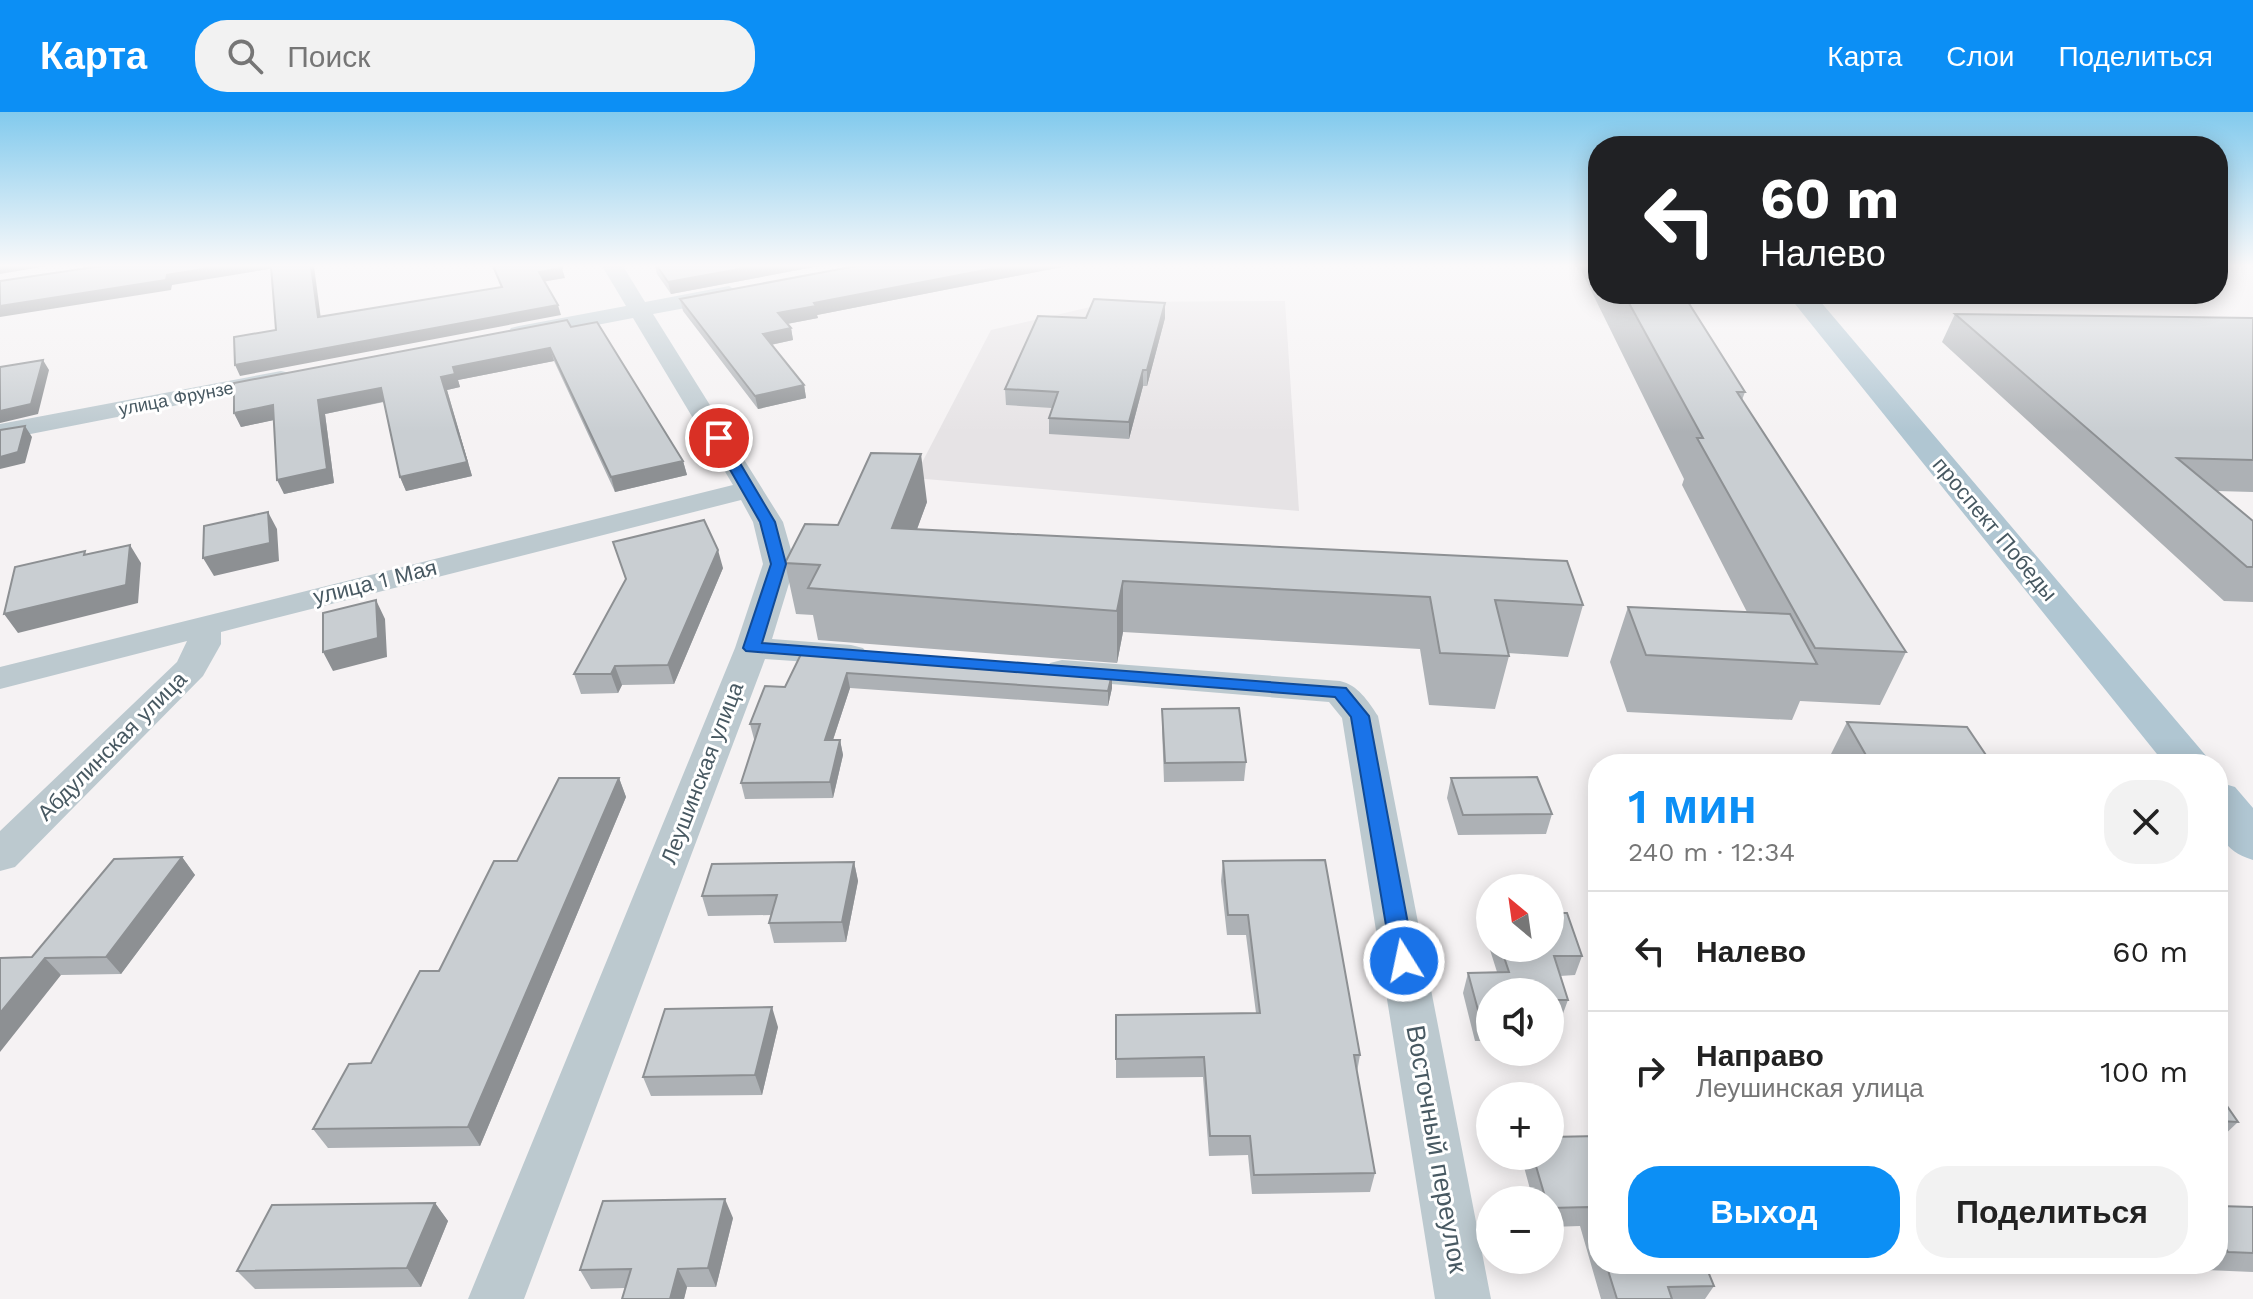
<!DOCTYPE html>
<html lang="ru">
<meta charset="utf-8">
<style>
:root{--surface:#fff;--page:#f2f2f2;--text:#222;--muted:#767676;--line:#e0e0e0;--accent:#0c8ff5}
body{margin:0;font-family:"Work Sans",sans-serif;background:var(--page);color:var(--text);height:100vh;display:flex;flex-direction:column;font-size:30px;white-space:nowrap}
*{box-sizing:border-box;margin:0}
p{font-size:26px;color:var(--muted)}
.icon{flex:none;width:44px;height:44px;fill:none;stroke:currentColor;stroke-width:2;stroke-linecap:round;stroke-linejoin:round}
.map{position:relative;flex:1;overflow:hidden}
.drawer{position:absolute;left:1588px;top:642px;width:640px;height:520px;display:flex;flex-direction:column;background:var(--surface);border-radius:32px;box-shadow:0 4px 20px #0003}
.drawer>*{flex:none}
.hud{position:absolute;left:1588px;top:24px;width:640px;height:168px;border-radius:32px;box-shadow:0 4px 20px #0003;background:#202124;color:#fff;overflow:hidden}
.needle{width:52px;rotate:331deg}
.buttons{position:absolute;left:1476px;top:762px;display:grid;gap:16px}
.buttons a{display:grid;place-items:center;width:88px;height:88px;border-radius:50%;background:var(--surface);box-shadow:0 4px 20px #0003;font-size:40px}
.pin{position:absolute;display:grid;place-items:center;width:68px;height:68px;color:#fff;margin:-34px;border:4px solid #fff;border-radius:50%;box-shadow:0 2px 8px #0007}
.me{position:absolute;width:88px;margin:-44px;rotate:350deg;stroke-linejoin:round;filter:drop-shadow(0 0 6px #0008)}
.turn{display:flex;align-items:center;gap:28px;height:168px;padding:0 40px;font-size:36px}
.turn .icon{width:104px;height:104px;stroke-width:2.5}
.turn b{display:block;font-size:56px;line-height:68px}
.round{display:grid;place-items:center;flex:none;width:84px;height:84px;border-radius:32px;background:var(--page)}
.headline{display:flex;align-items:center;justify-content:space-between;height:136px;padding:0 40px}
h1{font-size:48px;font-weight:600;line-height:60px;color:var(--accent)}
.action{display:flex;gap:16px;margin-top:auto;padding:16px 40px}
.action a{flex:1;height:92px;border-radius:32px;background:var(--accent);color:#fff;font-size:32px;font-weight:600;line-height:92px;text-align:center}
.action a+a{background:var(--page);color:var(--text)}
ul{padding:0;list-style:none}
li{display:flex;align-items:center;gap:24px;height:120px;padding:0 40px;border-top:2px solid var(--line)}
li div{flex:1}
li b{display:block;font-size:30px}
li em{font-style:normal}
header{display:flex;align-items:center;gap:48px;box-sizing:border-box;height:112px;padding:0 40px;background:var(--accent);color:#fff}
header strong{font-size:38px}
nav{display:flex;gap:44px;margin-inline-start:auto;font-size:28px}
.search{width:560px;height:72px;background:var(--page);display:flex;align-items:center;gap:20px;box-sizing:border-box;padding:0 28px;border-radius:32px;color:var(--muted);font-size:30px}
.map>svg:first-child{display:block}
.education{fill:#e6e3e5}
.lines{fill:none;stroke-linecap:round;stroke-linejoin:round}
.minor{fill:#bcc9cf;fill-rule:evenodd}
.primary{fill:#b0c6d2;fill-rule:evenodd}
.wall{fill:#adb1b5}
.shaded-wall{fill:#8d9093}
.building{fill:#c9ced2;stroke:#8d9093;stroke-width:2}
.route{fill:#1a73e8;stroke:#114b97;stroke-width:2}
.labels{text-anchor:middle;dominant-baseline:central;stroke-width:6;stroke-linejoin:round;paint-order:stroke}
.far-street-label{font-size:18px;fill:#485962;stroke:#fff}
.street-label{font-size:22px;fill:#485962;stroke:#fff}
.near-street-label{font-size:26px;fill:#485962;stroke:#fff}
</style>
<header>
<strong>Карта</strong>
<div class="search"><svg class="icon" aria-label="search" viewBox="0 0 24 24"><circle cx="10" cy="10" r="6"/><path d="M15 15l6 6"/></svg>Поиск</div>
<nav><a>Карта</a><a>Слои</a><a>Поделиться</a></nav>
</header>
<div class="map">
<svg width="2253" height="1187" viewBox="0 0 2253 1187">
<rect width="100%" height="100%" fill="#f5f2f3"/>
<!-- education -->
<path class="education" d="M1285,189L1299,399L914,366L991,218L1112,190Z"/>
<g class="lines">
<!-- minor -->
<path class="minor" d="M602,154H623L645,190L729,174L740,181L729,188L653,202L783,410L795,452L772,527L851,533L863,536L868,543L863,550L851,553L765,547L524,1187H468L735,536L763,452L753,410L741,388L221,520V532L203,564L15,755L0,759V719L177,550L187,529L0,577V555L733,373L633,206L519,228L511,226L507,221L511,216L519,214L626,194Z
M281,259L290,261L293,266L290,271L0,328V312Z
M1062,548L1340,569C1358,573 1368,589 1378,604L1491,1187H1435L1342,606L1329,590L1050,567L1045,559L1050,551Z"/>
<!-- primary -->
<path class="primary" d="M1787,182H1814L2213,652H2165Z
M2218,670L2235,675L2253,696V748C2211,735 2218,707 2218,670Z"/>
</g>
<!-- wall -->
<path class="wall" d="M655,154H819L671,182L657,162Z
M856,154H1067L817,203L818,206L787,212L791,216L793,228L771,233L804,273L806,286L758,297L683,199L680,187Z
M1579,154H1598V182H1683L1745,280L1742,288L1906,540L1880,593L1800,589L1792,608L1627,600L1610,550L1628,495L1747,500L1682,373L1684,367Z
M1165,191V206L1147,274H1143L1129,327L1049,322V306L1052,296L1006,293L1005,277L1086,206Z
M1955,202L2253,206V380L2217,379L2253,409V490L2224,489L1942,230Z
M571,215L683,349L687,363L615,380L554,249L458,268L460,275L447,278L472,364L406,379L400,365L384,290L325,302L334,371L284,382L273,308L241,315L234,301Z
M927,390L917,417L1583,493L1568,545L1508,541L1509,544L1495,597L1429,593L1420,537L1123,520L1117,551L818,528L813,503L796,502L785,451L838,413Z
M613,430L723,456L674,572L622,573L618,581L581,582L574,562L626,468Z
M803,538L1112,576L1108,594L850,576L833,628H840L843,643L833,686L745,687L741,671L755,627H754L750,612L785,575Z
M1162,597L1246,650L1244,669L1164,670L1162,616Z
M1847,610L1992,652H1826Z
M619,666L626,685L480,1034L328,1036L313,1017L371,951L517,749Z
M1451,666L1552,702L1546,722L1458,723L1447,686Z
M182,745L195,763L121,862L61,863L32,845Z
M1223,749L1360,943L1357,960L1375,1061L1370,1080L1252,1082L1248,1043L1209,1044L1203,965L1116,966V903L1256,901L1246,823H1227L1221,769Z
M854,750L858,769L846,830L774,831L769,811L771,803L708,804L702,784Z
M1490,804V836H1550L1582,844L1575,863L1560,864L1568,888L1561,907L1550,908V880H1490V929H1475L1463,881L1468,861L1497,860L1485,822Z
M778,915L762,983L651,984L643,965Z
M2218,981L2238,1010L2218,1029Z
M1598,1024V1152H1705L1714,1174L1705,1187H1601L1580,1114L1550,1115V1088H1533L1521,1044H1550Z
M435,1091L448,1109L421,1175L255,1177L237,1159Z
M2218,1094L2253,1095V1160L2206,1158L2202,1152H2218Z
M733,1106L716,1175H687L684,1187H622L625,1176L591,1177L580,1158Z"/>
<!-- shaded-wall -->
<path class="shaded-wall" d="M0,154H47L0,162Z
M222,154H274L275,156L172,173L171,178L0,205V194L167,163Z
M311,154H314L322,215L318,205Z
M756,154H819L671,182L668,170Z
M1006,154H1067L817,203L818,206L781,213L778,201L814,191Z
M562,156L565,166L542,170L539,160Z
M1165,191V206L1147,274V258Z
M558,193L561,203L240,264L235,253Z
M791,216L793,228L765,234L763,222Z
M550,236L554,249L458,268L460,275L447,278L472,364L406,379L400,365L441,265L453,255Z
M43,248L49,258L38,302L0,311V299Z
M1143,258V274L1129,327V310Z
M804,273L806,286L758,297L755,284Z
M381,276L386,289L325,302L334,371L284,382L277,368L318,288Z
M273,293L279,307L241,315L234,301Z
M25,314L32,325L25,351L0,357V345Z
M921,342L927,390L899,466L892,416Z
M683,349L687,363L615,380L611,365Z
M268,400L277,417L279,449L214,464L203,446Z
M130,433L141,451L138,491L18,521L4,502Z
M718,438L723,456L674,572L668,553Z
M1123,469V520L1117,551V499Z
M376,488L385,507L387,545L333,559L323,540Z
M615,554L622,573L618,581L611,562Z
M847,561L850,576L828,643L825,628Z
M1112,562V576L1108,594V579Z
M840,628L843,643L833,686L830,670Z
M619,666L626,685L480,1034L468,1015Z
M182,745L195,763L121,862L106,845Z
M854,750L858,769L846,830L842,810Z
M45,846L61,863L0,940V901Z
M772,895L778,915L762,983L755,963Z
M725,1087L733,1106L716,1175L708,1156Z
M435,1091L448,1109L421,1175L407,1156Z
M678,1157L687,1175L684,1187H670Z"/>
<!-- building -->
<path class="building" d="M101,154H222L167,163L166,168L0,194V169Z
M271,154H311L318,205L502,175L493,154H561L562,156L539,160L558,193L235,253L234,225L276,218Z
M657,154H756L668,170Z
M856,154H1006L814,191L816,194L778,201L791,216L763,222L804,273L755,284L680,187Z
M1624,182H1683L1745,280H1737L1906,540L1815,536L1697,326H1703Z
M1094,187L1165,191L1147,258H1143L1129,310L1049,306L1058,280L1005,277L1038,204L1086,206Z
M1955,202L2253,206V348L2177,346L2253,409V455H2247Z
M567,208L571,215L597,210L683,349L611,365L550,236L453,255L455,262L441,265L467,350L400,365L381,276L318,288L327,357L277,368L273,293L234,301V271Z
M43,248L31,292L0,299V255Z
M25,314L18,340L0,345V318Z
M871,341L921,342L892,416L1567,449L1583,493L1495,488L1509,544L1440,541L1430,485L1123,469L1117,499L808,476L820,453L785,451L805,412L838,413Z
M268,400L270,431L203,446L204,414Z
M704,408L718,438L668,553L615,554L611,562H574L626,467L613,430Z
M130,433L126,473L4,502L15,455L85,439L84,443Z
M376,488L378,526L323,540V501Z
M1628,495L1790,502L1817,552L1646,543Z
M803,538L1112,562L1108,579L847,561L825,628H840L830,670L741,671L760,612H750L765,574L785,575Z
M1239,596L1246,650L1165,651L1162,597Z
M1847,610L1967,615L1992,652H1871Z
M1537,665L1552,702L1463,703L1451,666Z
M559,666H619L468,1015L313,1017L349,952L371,951L420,859H439L494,749H517Z
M182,745L106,845L45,846L0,901V846L32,845L114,747Z
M1325,748L1360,943H1354L1375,1061L1254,1063L1250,1024H1210L1204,945L1116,947V903L1260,901L1248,803H1228L1223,749Z
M854,750L842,810L769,811L777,783L702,784L712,752Z
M1550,801H1567L1582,844H1554L1568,888H1550V880H1490V909H1481L1468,861L1509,860L1501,836H1550Z
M772,895L755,963L643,965L665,897Z
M2218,981L2238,1010L2218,1009Z
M1598,1024V1126L1589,1095L1550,1096V1088H1546L1533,1044H1550V1025Z
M725,1087L708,1156L678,1157L670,1187H622L631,1157L580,1158L603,1089Z
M435,1091L407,1156L237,1159L272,1093Z
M2218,1094L2253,1095V1141L2228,1140L2218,1125Z
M1606,1152H1705L1714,1174L1668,1175L1672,1187H1617Z"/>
<!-- sky -->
<linearGradient id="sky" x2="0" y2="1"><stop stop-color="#82caed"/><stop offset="0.48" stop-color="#faf9fa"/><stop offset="1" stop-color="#faf9fa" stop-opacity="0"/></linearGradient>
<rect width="2253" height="320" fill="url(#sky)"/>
<!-- route -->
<path class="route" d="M719,322L725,326L775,410L786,452L762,531L1346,576L1369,604L1415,849L1412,856L1404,858L1396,856L1392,849L1351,605L1335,585L746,539L743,536L771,452L760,410L712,326Z"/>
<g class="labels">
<!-- far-street labels -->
<g class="far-street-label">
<text transform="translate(176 286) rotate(-11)">улица Фрунзе</text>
</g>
<!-- street labels -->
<g class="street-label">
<text transform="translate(1995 417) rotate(50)">проспект Победы</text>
<text transform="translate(375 470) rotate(-14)">улица 1 Мая</text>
<text transform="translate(112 634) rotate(-45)">Абдулинская улица</text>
<text transform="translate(702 661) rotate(-69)">Леушинская улица</text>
</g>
<!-- near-street labels -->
<g class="near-street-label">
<text transform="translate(1437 1037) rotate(80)">Восточный переулок</text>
</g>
</g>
</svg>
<div class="buttons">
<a><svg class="needle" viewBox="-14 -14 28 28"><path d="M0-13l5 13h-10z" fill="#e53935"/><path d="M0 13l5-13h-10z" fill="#767676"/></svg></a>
<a><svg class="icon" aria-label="sound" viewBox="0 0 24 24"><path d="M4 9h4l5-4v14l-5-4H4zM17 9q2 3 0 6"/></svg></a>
<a>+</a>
<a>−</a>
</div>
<div class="pin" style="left:719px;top:326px;background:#d93025"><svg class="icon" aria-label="arrive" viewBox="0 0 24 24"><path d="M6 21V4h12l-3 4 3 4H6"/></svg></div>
<svg class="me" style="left:1404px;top:849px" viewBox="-20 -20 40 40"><circle r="17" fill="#1a73e8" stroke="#fff" stroke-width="3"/><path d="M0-11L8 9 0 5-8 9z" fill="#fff"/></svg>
<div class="hud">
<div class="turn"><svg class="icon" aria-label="left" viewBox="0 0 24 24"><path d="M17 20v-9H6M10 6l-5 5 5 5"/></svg><div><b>60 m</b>Налево</div></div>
</div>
<section class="drawer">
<div class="headline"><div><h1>1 мин</h1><p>240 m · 12:34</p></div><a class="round"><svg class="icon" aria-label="close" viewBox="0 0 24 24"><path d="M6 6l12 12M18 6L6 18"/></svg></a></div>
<ul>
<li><svg class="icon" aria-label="left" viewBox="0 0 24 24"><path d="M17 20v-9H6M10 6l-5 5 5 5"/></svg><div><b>Налево</b></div><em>60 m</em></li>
<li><svg class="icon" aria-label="right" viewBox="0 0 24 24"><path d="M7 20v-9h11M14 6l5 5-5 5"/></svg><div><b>Направо</b><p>Леушинская улица</p></div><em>100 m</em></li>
</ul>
<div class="action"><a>Выход</a><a>Поделиться</a></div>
</section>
</div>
